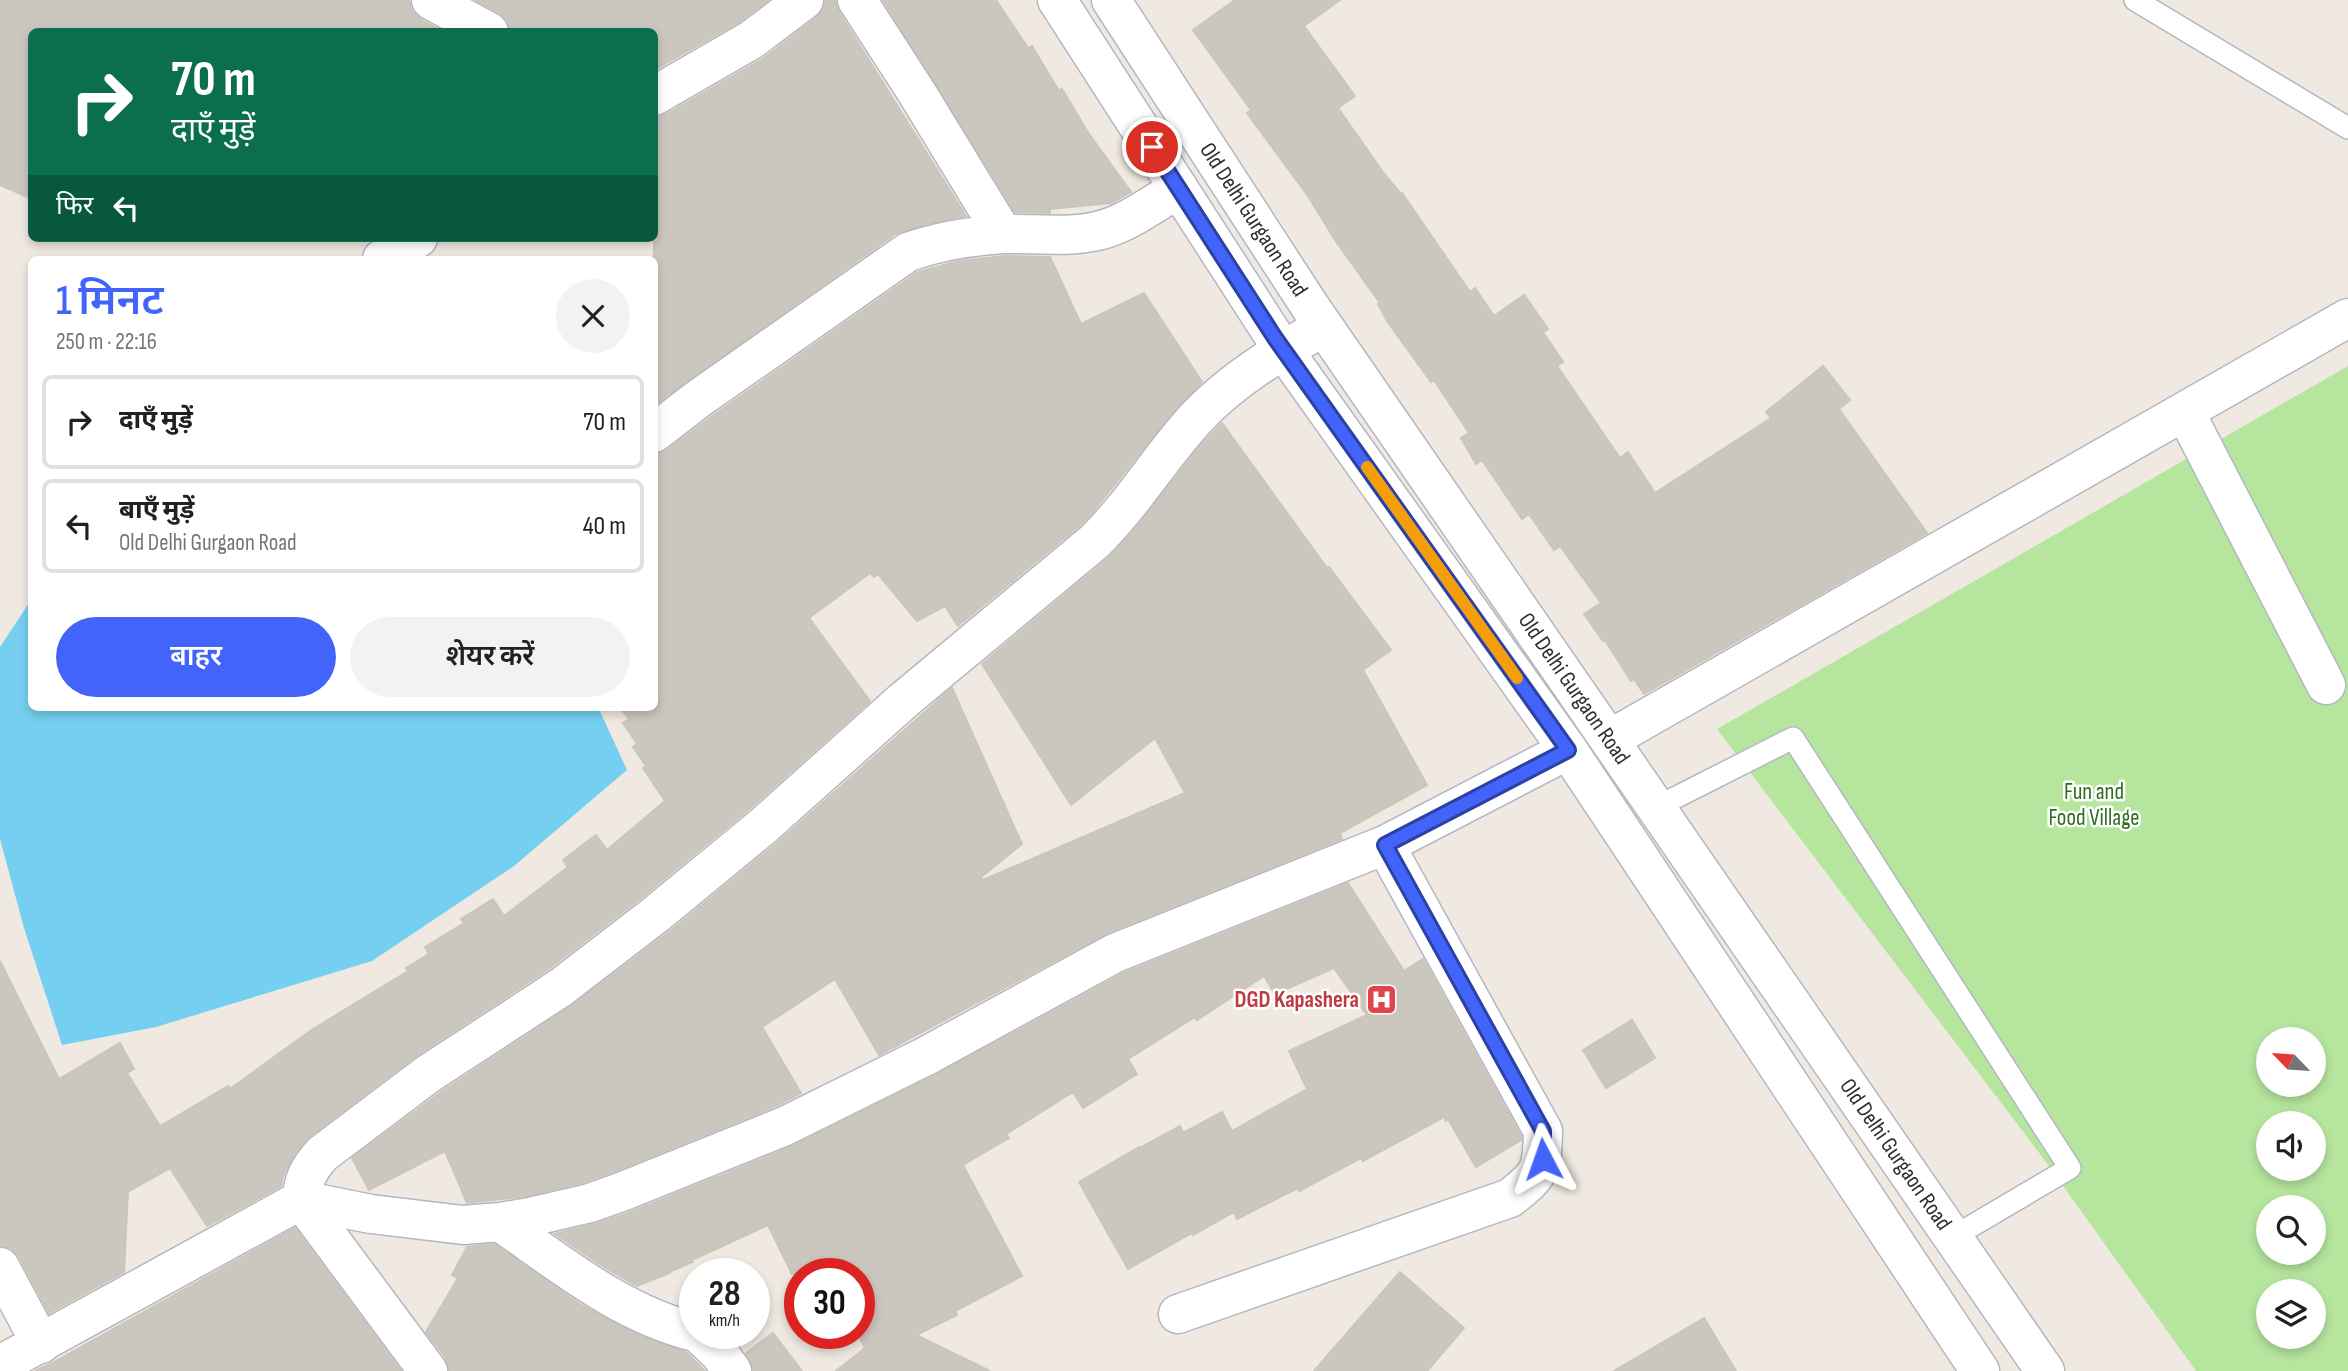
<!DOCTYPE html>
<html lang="hi">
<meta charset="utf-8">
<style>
:root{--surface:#fff;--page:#f2f2f2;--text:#202124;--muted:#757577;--line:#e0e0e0;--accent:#4264fb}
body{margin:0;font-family:"Sofia Sans Condensed","Noto Sans Devanagari",sans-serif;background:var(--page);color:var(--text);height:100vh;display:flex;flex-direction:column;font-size:26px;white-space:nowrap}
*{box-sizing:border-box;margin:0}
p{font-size:23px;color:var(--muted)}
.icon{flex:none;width:38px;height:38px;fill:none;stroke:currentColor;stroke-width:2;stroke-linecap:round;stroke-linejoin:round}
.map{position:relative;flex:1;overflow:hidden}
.details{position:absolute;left:28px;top:256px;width:630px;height:455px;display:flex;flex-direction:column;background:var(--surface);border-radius:10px;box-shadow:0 4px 10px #0003}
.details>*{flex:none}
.guide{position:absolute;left:28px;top:28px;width:630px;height:214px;border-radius:10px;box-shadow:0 4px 10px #0003;background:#0b6e4f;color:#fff;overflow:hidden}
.needle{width:46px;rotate:295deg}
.controls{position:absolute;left:2256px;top:1027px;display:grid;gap:14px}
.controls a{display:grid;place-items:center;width:70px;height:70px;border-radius:50%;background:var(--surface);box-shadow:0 4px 10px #0003;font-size:35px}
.speed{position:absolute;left:679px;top:1258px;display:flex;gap:14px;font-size:35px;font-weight:700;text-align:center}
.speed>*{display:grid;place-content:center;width:91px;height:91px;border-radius:50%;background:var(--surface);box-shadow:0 4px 10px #0003;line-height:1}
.speed small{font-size:18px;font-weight:400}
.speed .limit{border:10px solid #d22;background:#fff;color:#111}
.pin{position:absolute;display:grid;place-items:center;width:60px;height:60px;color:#fff;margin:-30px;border:4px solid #fff;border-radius:50%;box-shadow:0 2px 7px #0007}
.me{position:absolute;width:77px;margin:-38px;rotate:356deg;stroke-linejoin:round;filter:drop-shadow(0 0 5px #0008)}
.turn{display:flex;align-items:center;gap:24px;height:147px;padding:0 28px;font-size:32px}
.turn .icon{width:91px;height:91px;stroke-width:2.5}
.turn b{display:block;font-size:49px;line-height:60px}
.then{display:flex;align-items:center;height:66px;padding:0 28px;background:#0003;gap:14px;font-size:26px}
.round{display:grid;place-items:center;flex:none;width:74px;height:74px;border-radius:37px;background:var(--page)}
.head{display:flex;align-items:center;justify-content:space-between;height:119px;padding:0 28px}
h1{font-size:42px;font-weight:600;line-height:52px;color:var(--accent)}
.cta{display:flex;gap:14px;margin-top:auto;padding:14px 28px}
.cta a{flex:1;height:80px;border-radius:42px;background:var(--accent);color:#fff;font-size:28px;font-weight:600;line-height:80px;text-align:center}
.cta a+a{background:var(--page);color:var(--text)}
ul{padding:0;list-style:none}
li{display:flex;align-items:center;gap:21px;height:94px;margin:0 14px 10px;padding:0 14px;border:4px solid var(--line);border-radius:10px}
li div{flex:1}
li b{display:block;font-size:26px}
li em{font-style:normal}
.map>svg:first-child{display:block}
.green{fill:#b6e59e;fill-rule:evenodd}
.water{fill:#75cff0}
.building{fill:#cbc7bf;stroke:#cbc5ba;stroke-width:2}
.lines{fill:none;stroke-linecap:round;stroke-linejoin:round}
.service-casing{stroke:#b4b7c1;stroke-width:24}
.minor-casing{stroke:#b4b7c1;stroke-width:41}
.secondary-casing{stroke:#b4b7c1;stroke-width:41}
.service{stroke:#fff;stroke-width:21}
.minor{stroke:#fff;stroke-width:38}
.secondary{stroke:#fff;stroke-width:38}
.route-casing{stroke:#2b41a3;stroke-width:18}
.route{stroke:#4264fb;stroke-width:12}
.slow{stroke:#f59e0b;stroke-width:12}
.labels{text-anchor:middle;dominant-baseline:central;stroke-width:5;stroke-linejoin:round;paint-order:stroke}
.street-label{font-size:23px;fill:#2e2e2e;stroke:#fff}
.park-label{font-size:23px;fill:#2c6e1b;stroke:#fff}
.health-label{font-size:23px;font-weight:bold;fill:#be3a42;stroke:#fff;text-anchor:end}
</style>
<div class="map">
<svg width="2348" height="1371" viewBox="0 0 2348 1371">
<rect width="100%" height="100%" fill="#efe9e1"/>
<!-- green -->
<path class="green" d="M2348,366V1371H2196L2040,1154L1717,729ZM2268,1040H2314V1085H2268ZM2268,1124H2314V1169H2268ZM2268,1208H2314V1253H2268ZM2268,1292H2314V1337H2268Z"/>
<!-- water -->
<path class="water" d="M31,600L32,707H598L627,770L514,866L372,961L156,1027L62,1045L24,928L0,839V647Z"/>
<!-- building -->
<path class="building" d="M0,0H409L412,11L420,19L443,32H32V199L0,185Z
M476,0H768L739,22L654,70V32H511L508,21L500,13Z
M825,0H835L839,12L966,216L926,224L895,234L654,405V118L665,115L764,58L817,17L824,9Z
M883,0H996L1028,48L1032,46L1059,91L1062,89L1089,134L1131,192L1111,203L1050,209V213L1015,212Z
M1235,0H1340L1304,26L1355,96L1338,108L1385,175L1401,194L1402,193L1470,292L1475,288L1494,316L1524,295L1548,329L1543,332L1563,362L1557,366L1620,458L1628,452L1655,493L1771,418L1766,412L1823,366L1850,400L1839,409L1927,533L1644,694L1634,679L1631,681L1605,640L1603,641L1584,614L1601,603L1560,546L1554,550L1529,514L1522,519L1482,460L1476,464L1461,438L1469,433L1434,380L1431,382L1387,321L1378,304L1380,303L1335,240L1308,196L1247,113L1251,110L1193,30Z
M1005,256L1050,257L1081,324L1144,293L1202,382L1167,419L1092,513L1079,526L958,626L945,606L917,621L878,574L874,577L870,573L809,618L870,701L748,810L641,898L547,970L416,1056L309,1137L291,1160L283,1176L281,1186L207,1226L170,1168L128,1192L124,1272L49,1313L19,1256L11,1248L0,1245V961L59,1079L120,1043L134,1069L127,1073L160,1126L228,1086L230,1089L310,1031L408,971L406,968L429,954L425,947L464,923L461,919L493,899L504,916L568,867L563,860L596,835L607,850L665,801L643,768L646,766L633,747L637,744L623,723L629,719L620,707H654V454L667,450L711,417L918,272L959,261Z
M1222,423L1327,568L1329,567L1391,650L1363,670L1427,785L1340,833L1342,839L1107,933L879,1055L835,979L762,1027L801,1093L776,1106L613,1172L584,1182L526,1196L467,1203L445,1151L369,1190L352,1158L441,1092L573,1005L669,932L776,844L952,688L1022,844L981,877L983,880L1185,793L1155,738L1071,805L982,664L1110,557L1138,526L1200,446Z
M1348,883L1404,971L1423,959L1521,1136V1140L1476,1167L1448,1119L1446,1121L1444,1117L1363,1161L1361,1158L1299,1191L1298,1188L1237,1219L1234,1212L1193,1235L1192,1233L1128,1269L1079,1182L1139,1147L1140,1148L1180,1126L1183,1133L1222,1112L1232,1131L1307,1089L1289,1051L1367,1015L1334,968L1275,994L1264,976L1197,1020L1195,1017L1128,1059L1137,1074L1083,1108L1073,1092L1006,1134L1009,1138L963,1165L1022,1276L955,1311L957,1315L916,1335L990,1371H836L865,1348L859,1336V1274H792L768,1225L692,1260L693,1262L669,1272L670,1273L637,1286L604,1267L555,1234L595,1224L628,1213L793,1146L936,1075L1124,973Z
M1632,1020L1655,1058L1606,1088L1583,1050Z
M295,1228L401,1371H35L52,1363Z
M494,1244L581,1305L634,1333L686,1352L705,1371H449L446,1358L426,1332L458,1278L452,1275L467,1247Z
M1400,1272L1464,1328L1427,1371H1314Z
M1704,1318L1736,1371H1614Z
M773,1333L802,1371H754L746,1353Z"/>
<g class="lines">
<defs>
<path id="service" d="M2135,0L2348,128
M1657,807L1793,738L2070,1168L1953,1237"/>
<path id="minor" d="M431,0L489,32
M857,0L917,93L1003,234
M654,96L751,40L804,0
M382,259L418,238
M2185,412L2326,685
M654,433L698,399L908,252C939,241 972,236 1004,234C1036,233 1066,238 1097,231C1126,225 1153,203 1179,189
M1610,739L2348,318
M500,1222C561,1264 621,1314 695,1332
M0,1267L41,1344
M1178,1314L1510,1198C1541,1174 1542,1170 1543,1131L1385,845
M699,1334L720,1354L732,1371
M0,1365L301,1200L371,1214L463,1225L500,1222L530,1217L590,1203L621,1192L785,1126L926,1056L1115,953L1385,845L1568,750
M428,1371L301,1200C304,1178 308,1170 322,1154L428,1074L560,988L655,915L762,827L904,700L1094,542C1133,504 1160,457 1197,417C1233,379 1278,352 1324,327"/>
<g id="secondary">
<path d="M1057,0L1275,338L1568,750L1980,1371"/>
<path id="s1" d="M1111,0L1309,305L2045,1371"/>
</g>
</defs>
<!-- service casing -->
<use href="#service" class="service-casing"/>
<!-- minor casing -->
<use href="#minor" class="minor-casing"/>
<!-- secondary casing -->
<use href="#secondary" class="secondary-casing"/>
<!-- service -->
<use href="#service" class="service"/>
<!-- minor -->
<use href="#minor" class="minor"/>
<!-- secondary -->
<use href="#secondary" class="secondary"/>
</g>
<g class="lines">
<defs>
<path id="route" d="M1152,147L1275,338L1568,750L1385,845L1543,1131V1159"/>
</defs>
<!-- route casing -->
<use href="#route" class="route-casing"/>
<!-- route -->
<use href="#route" class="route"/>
<!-- slow -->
<path class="slow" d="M1367,467L1517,678"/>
</g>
<!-- icons -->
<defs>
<symbol id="hospital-square" viewBox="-11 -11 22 22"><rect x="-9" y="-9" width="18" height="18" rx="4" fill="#e0444e" stroke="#fff"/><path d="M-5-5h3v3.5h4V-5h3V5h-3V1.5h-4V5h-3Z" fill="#fff"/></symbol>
</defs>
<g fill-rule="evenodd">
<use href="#hospital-square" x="1364" y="982" width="35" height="35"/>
</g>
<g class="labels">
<!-- street labels -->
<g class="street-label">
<text stroke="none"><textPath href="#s1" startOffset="262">Old Delhi Gurgaon Road</textPath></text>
<text stroke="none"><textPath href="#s1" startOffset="830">Old Delhi Gurgaon Road</textPath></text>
<text stroke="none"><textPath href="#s1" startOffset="1396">Old Delhi Gurgaon Road</textPath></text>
</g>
<!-- park labels -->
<g class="park-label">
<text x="2094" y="792">Fun and<tspan x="2094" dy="26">Food Village</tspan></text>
</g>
<!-- health labels -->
<g class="health-label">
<text x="1359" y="1000">DGD Kapashera</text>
</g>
</g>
</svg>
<div class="controls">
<a><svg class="needle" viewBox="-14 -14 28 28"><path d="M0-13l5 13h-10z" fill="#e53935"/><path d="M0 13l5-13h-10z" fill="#757577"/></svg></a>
<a><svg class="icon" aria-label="sound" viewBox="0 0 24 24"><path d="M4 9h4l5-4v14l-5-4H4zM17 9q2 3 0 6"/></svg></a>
<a><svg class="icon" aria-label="search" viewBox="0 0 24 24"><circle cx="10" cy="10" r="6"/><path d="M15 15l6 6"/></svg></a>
<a><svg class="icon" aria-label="layers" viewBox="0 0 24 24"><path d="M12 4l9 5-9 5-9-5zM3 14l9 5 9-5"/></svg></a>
</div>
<div class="speed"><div>28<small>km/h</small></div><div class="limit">30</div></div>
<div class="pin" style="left:1152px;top:147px;background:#d93025"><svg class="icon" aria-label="arrive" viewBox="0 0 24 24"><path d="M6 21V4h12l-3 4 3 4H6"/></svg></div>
<svg class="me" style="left:1543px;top:1159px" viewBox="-20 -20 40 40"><path d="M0-17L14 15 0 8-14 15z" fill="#4264fb" stroke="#fff" stroke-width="4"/></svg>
<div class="guide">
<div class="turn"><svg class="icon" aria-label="right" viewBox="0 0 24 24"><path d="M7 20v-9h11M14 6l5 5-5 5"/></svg><div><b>70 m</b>दाएँ मुड़ें</div></div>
<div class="then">फिर<svg class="icon" aria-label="left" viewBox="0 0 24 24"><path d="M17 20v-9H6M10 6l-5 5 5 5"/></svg></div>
</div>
<section class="details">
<div class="head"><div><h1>1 मिनट</h1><p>250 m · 22:16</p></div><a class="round"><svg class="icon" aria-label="close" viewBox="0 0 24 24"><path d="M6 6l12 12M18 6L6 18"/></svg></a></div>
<ul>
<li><svg class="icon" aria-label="right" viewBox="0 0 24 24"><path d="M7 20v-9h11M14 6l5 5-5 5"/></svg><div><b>दाएँ मुड़ें</b></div><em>70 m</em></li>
<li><svg class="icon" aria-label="left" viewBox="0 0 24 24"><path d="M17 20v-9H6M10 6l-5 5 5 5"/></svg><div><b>बाएँ मुड़ें</b><p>Old Delhi Gurgaon Road</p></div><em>40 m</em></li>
</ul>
<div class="cta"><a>बाहर</a><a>शेयर करें</a></div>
</section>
</div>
